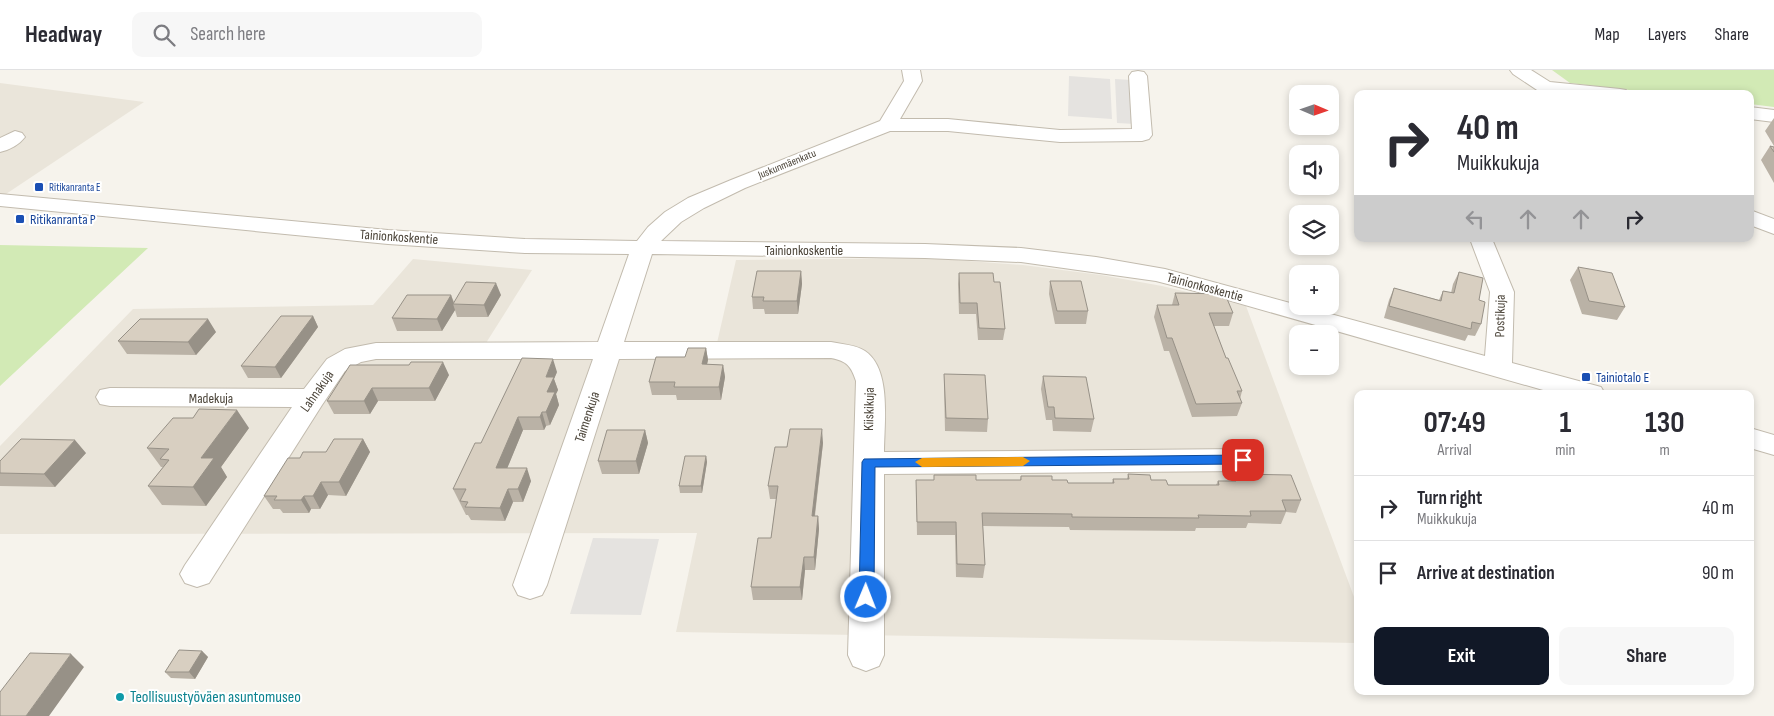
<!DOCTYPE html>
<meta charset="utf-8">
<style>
:root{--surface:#fff;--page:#f7f7f7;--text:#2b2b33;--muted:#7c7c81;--line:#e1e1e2;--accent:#111827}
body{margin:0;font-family:"Sofia Sans Condensed",sans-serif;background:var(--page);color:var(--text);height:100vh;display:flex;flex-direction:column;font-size:19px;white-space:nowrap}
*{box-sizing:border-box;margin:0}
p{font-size:16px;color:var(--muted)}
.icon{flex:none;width:28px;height:28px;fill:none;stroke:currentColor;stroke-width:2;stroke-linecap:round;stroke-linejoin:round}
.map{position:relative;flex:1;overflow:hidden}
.drawer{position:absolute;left:1354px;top:320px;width:400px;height:305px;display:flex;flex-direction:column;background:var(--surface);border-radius:10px;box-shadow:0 2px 8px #0003}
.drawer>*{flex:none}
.top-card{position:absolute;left:1354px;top:20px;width:400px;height:152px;border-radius:10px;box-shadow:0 2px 8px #0003;background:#fff;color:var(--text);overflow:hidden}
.needle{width:32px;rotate:92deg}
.buttons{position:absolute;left:1289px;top:15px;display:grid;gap:10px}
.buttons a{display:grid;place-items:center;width:50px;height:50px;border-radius:10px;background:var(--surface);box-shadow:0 2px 8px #0003;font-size:25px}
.pin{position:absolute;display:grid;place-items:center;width:42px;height:42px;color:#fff;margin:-21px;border-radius:10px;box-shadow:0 2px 8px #0006}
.me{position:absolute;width:55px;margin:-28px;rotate:1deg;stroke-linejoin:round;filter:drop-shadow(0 0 4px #0008)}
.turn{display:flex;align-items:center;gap:18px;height:105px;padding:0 20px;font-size:22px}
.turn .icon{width:65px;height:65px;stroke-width:2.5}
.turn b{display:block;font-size:35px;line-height:42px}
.lanes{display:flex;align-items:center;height:48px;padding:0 20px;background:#0003;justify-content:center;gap:25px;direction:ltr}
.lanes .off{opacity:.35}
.eta{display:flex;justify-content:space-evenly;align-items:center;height:85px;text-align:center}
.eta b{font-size:30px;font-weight:700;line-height:35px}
.cta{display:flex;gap:10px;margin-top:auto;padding:10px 20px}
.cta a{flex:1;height:58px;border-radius:10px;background:var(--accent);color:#fff;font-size:20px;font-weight:700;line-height:58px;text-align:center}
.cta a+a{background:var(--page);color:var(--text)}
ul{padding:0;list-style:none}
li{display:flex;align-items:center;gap:15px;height:65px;padding:0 20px;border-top:1px solid var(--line)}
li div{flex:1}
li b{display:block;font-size:19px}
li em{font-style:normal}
header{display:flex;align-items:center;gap:30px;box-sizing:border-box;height:70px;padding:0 25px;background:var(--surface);border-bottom:1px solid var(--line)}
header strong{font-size:24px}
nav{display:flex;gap:28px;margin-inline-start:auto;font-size:18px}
.search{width:350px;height:45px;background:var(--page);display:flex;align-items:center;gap:12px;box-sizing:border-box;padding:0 18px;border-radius:10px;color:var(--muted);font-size:19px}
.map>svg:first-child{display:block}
.residential{fill:#eae5da}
.green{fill:#d2eab5}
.parking{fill:#e5e3e0}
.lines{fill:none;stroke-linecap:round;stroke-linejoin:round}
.minor-casing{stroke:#c2bbae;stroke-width:2}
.minor{fill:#fff;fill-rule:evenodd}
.wall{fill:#bab2a6}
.shaded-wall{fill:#979187}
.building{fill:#d8cfc1;stroke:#979187}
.route{fill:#1a73e8;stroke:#114b97}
.slow{fill:#f59e0b}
.transit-dot{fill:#1a4fb4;stroke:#fff;stroke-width:2}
.culture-dot{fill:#0f9aa8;stroke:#fff;stroke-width:2}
.labels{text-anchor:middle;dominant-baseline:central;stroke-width:4;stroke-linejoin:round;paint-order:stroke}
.far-street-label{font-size:11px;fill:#4b4439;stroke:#fff}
.far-transit-label{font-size:11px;fill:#164399;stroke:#fff;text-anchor:start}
.transit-label{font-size:14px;fill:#164399;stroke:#fff;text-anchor:start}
.street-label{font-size:14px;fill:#4b4439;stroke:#fff}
.near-culture-label{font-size:16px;fill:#0d838f;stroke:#fff;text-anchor:start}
</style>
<header>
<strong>Headway</strong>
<div class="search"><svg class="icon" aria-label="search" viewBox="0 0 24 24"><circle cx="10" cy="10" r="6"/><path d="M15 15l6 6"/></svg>Search here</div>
<nav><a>Map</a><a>Layers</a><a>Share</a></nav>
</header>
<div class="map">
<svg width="1774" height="646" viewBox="0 0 1774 646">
<rect width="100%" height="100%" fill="#f6f3ec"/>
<!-- residential -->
<path class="residential" d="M0,13L144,32L0,128Z
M928,188L1023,195L1101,205L1162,216L1246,236L1357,535V573L676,562L697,463L0,464V376L133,239L373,235L413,189L532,200L486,273H717L736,190Z"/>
<!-- green -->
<path class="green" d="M1552,0H1774V37L1750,34V24H1663L1570,13Z
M0,175L148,178L0,316Z"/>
<!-- parking -->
<path class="parking" d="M1069,6L1110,9L1112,49L1068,46Z
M1115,9L1132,10L1135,54L1117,53Z
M593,468L659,469L641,545L570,544Z"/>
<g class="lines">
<defs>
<path id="minor" d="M902,0H920L922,11L900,49H948L1060,60L1132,59L1129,6L1132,2L1138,1L1144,2L1147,6L1152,65L1149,69L1142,71L1060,72L948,61H890L745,118L704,138L681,152L661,171L925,174L1021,178L1096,187L1165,199L1485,286L1490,222L1470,169H1492L1514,222L1512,293L1601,317L1605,324H1557L1210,225L1156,211L1021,192L925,188L652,184L624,272H831C842,274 856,275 865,281C892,299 884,354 884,382L1243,379L1253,382L1258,390L1253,398L1243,401L884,404V585L879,596L866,601L853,596L848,585L856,311C851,296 847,291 831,288L619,289L547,515L542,525L530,529L518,525L513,515L593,289H376L361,292L345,301L322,335L209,513L197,517L185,513L180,504L185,495L292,337L110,336L100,334L96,327L100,320L110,318L304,319L327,289L345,279L376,273L598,272L629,184L525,183L388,174L0,136V124L388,160L525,169L637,171L648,157L665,142L688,128L731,110L880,51L904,11Z
M1510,0H1531L1550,12L1620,19L1626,20L1629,24H1543L1513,4Z
M1750,37L1774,40V52L1750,49Z
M15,61L22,63L25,67C19,75 9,80 0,82V68Z
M1750,140L1774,149V164L1750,155Z
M1750,358L1774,365V385L1750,378Z"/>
</defs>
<!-- minor casing -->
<use href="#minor" class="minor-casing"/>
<!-- minor -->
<use href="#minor" class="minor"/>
</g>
<!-- wall -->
<path class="wall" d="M1774,48V76L1765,61Z
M1770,76L1774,77V113L1761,90Z
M1578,197L1625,237L1617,250L1582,244L1570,210Z
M801,201L802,214L798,244H765L764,239H753L752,227Z
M1459,202L1479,230L1481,254L1475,266L1468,265L1465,271L1384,248L1389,230L1394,218L1439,230L1443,221L1451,223L1453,214Z
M959,203L994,212L1005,259L1003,270H978L976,244H959L958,214Z
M1050,211L1088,241L1086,254H1055L1049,224Z
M1175,223L1233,243L1229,256H1214L1226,288L1242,321L1240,329L1242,333L1237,346L1192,347L1169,281H1164L1154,247L1157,235H1172Z
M451,225L454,232L501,225L488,247H457L455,240L442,261H397L392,248Z
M313,246L318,257L281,308H248L241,296Z
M216,262L196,285L127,284L118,271Z
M706,278L708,290L707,294L723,295L725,307L721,330H677L676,325H652L649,312L685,287Z
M350,295L449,305L435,331H378L370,344H334L327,331Z
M557,302L554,309L558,320L556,324L559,335L550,355L546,356L544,360H523L507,398L531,411L523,432H513L505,451L471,450L468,445H466L453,419L481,373Z
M944,304L988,349L987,362L945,361L944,317Z
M1043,306L1094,349L1091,362L1053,361L1052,350H1046L1041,319Z
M249,358L221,397L227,407L206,436L162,435L148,416L163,397H161L147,378Z
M645,360L648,373L639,404H602L598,391Z
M363,369L370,382L346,426L328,425L320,439H311L309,443H283L280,439H273L264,426L300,388L326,382Z
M823,373L815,446H818L819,459L815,500H805L802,530H753L751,517L771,468L776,429H770L768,416Z
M86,383L55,417L0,416V391Z
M706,386L707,392L702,423H680L679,416Z
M1128,404L1151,410L1168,415H1216L1218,411H1231L1234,404L1301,430L1296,443L1286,442L1281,454L1248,453L1246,458H1196L1195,461L1070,460L1069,457L983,456L985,495L983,508L956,507L955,465H917L916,410H1020L1021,406L1052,410L1068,413H1112L1113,409H1127Z
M202,581L208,587L195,609L171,608L165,602Z"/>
<!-- shaded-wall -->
<path class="shaded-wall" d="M801,201L802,214L798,244L797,231Z
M496,213L501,225L488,247L484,235Z
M451,225L454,234H453L455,240L442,261L437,249Z
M313,246L318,257L281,308L275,297Z
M208,249L216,262L196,285L188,272Z
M706,278L708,290L704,307L702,294Z
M553,289L557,302L554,309L558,320L556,324L559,335L550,355L546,342L547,322L546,307Z
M443,292L449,305L435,331L429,318Z
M723,295L725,307L721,330L719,317Z
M372,318L378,331L370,344L364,331Z
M237,340L249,358L221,397L227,407L206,436L193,417L201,388Z
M542,342L546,356L544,360L540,347Z
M518,347L523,360L502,411L496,398Z
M822,359L823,373L813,459L812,446Z
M645,360L648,373L639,404L636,391Z
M363,369L370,382L346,426L339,412Z
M75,370L86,383L55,417L44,404Z
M706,386L707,392L702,423L701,416Z
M527,398L531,411L523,432L518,419Z
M321,412L328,425L320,439L313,426Z
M508,419L513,432L505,451L500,438Z
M304,426L311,439L309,443L301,430Z
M818,446L819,459L815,500L814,487Z
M804,487L805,500L802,530L800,517Z
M202,581L208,587L195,609L189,602Z
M71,584L84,597L49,646H26Z"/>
<!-- building -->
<path class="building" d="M1770,76L1774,77V82Z
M1578,197L1612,203L1625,237L1589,231Z
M757,201H801L797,231H763L764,227H752Z
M1459,202L1483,208L1479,230L1485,232L1481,254L1472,252L1471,259L1389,236L1394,218L1441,231L1443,221L1454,223Z
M959,203H993L994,212H1000L1005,259L979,258L977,233H960Z
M1050,211H1081L1088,241H1057Z
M466,212L496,213L484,235L453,234Z
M1175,223L1225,224L1233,243H1209L1226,288H1228L1242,321H1237L1242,333L1196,334L1172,268H1167L1157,235H1179Z
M407,225H451L437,249L392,248Z
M281,246H313L275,297L241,296Z
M140,249H208L188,272L118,271Z
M688,278H706L702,294L723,295L719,317H674L675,312H649L656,287H685Z
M522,288L553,289L546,307H554L547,322H555L546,342H542L540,347H518L496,398H527L518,419H508L500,438L465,437L468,432L460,431L466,419H453L475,373H481Z
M411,292H443L429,318H372L364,331H327L350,295H409Z
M944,304L985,305L988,349L946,348Z
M1043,306L1086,307L1094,349L1055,348L1054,337H1048Z
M199,339L237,340L201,388H214L193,417L148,416L169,390L160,389L169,379L147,378L173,348H193Z
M790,359H822L812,446H818L814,487H804L800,517H751L758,468H771L778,416H768L775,377H787Z
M607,360H645L636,391H598Z
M21,369L75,370L44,404L0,403V391Z
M334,369H363L339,412H321L313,426H304L301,430H274L277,426H264L288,388H300L303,382H326Z
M685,386H706L701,416H679Z
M1128,404L1150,405L1151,410H1166L1168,415H1219L1218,411H1236L1234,404L1291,405L1301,430H1282L1286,441H1250L1251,446L1198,445L1199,448L1072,447V444L982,443L985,495L957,494L956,452H917L916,410H934V405H976V410H1021V406H1052V410H1067L1068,413H1114L1113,409H1129Z
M179,580L202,581L189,602H165Z
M30,583L71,584L26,646H0V622Z"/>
<!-- route -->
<path class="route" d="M1243,385L1249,390L1243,394L875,397L874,527L871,531L866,533L862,531L859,527L862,392L864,389Z"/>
<!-- slow -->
<path class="slow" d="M1023,387L1030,391L1023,396L922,397L915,392L922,388Z"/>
<!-- markers -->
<g class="transit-dot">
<rect x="34" y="112" width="10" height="10" rx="2.5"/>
<rect x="15" y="144" width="10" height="10" rx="2.5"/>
<rect x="1581" y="302" width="10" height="10" rx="2.5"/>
</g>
<circle class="culture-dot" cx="120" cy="627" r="5"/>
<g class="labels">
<!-- far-street labels -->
<g class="far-street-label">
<text transform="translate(787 94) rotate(-22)">Juskunmäenkatu</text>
</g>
<!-- far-transit labels -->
<g class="far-transit-label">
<text x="49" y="117">Ritikanranta E</text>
</g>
<!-- transit labels -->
<g class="transit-label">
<text x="30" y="149">Ritikanranta P</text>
<text x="1596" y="307">Tainiotalo E</text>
</g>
<!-- street labels -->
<g class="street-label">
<text transform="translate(399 167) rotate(4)">Tainionkoskentie</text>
<text x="804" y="180">Tainionkoskentie</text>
<text transform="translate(1205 217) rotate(15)">Tainionkoskentie</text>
<text transform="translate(1500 246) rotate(-89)">Postikuja</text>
<text transform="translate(317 321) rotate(-55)">Lahnakuja</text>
<text x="211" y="328">Madekuja</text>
<text transform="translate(869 339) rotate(-89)">Kiiskikuja</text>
<text transform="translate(587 347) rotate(-72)">Taimenkuja</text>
</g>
<!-- near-culture labels -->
<g class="near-culture-label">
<text x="130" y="627">Teollisuustyöväen asuntomuseo</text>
</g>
</g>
</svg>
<div class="buttons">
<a><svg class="needle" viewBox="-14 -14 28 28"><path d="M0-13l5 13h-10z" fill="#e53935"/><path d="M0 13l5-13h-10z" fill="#7c7c81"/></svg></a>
<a><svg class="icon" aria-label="sound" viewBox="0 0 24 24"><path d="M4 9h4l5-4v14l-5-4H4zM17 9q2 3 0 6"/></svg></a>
<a><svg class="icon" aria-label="layers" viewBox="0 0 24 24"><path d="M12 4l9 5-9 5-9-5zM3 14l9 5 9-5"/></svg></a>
<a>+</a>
<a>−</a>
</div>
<div class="pin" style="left:1243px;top:390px;background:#d93025"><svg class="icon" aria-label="arrive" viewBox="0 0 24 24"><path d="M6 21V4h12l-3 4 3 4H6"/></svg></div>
<svg class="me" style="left:866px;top:527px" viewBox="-20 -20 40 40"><circle r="17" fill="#1a73e8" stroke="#fff" stroke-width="3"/><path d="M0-11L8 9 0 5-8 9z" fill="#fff"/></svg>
<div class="top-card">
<div class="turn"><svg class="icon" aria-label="right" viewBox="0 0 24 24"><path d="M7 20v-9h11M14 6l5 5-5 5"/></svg><div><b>40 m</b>Muikkukuja</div></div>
<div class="lanes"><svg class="icon off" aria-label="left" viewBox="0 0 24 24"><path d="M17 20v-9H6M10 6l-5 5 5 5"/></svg><svg class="icon off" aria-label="ahead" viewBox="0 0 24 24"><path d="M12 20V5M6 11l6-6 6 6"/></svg><svg class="icon off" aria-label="ahead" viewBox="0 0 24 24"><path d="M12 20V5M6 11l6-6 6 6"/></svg><svg class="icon" aria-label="right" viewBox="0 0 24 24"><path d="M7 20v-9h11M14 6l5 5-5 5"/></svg></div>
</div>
<section class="drawer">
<div class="eta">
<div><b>07:49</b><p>Arrival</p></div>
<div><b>1</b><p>min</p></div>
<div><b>130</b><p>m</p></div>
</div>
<ul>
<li><svg class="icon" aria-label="right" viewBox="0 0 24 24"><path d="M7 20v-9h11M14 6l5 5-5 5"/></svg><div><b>Turn right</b><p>Muikkukuja</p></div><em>40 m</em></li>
<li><svg class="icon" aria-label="arrive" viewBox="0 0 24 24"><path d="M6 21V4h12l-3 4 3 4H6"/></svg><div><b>Arrive at destination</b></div><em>90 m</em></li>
</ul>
<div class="cta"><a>Exit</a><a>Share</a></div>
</section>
</div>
